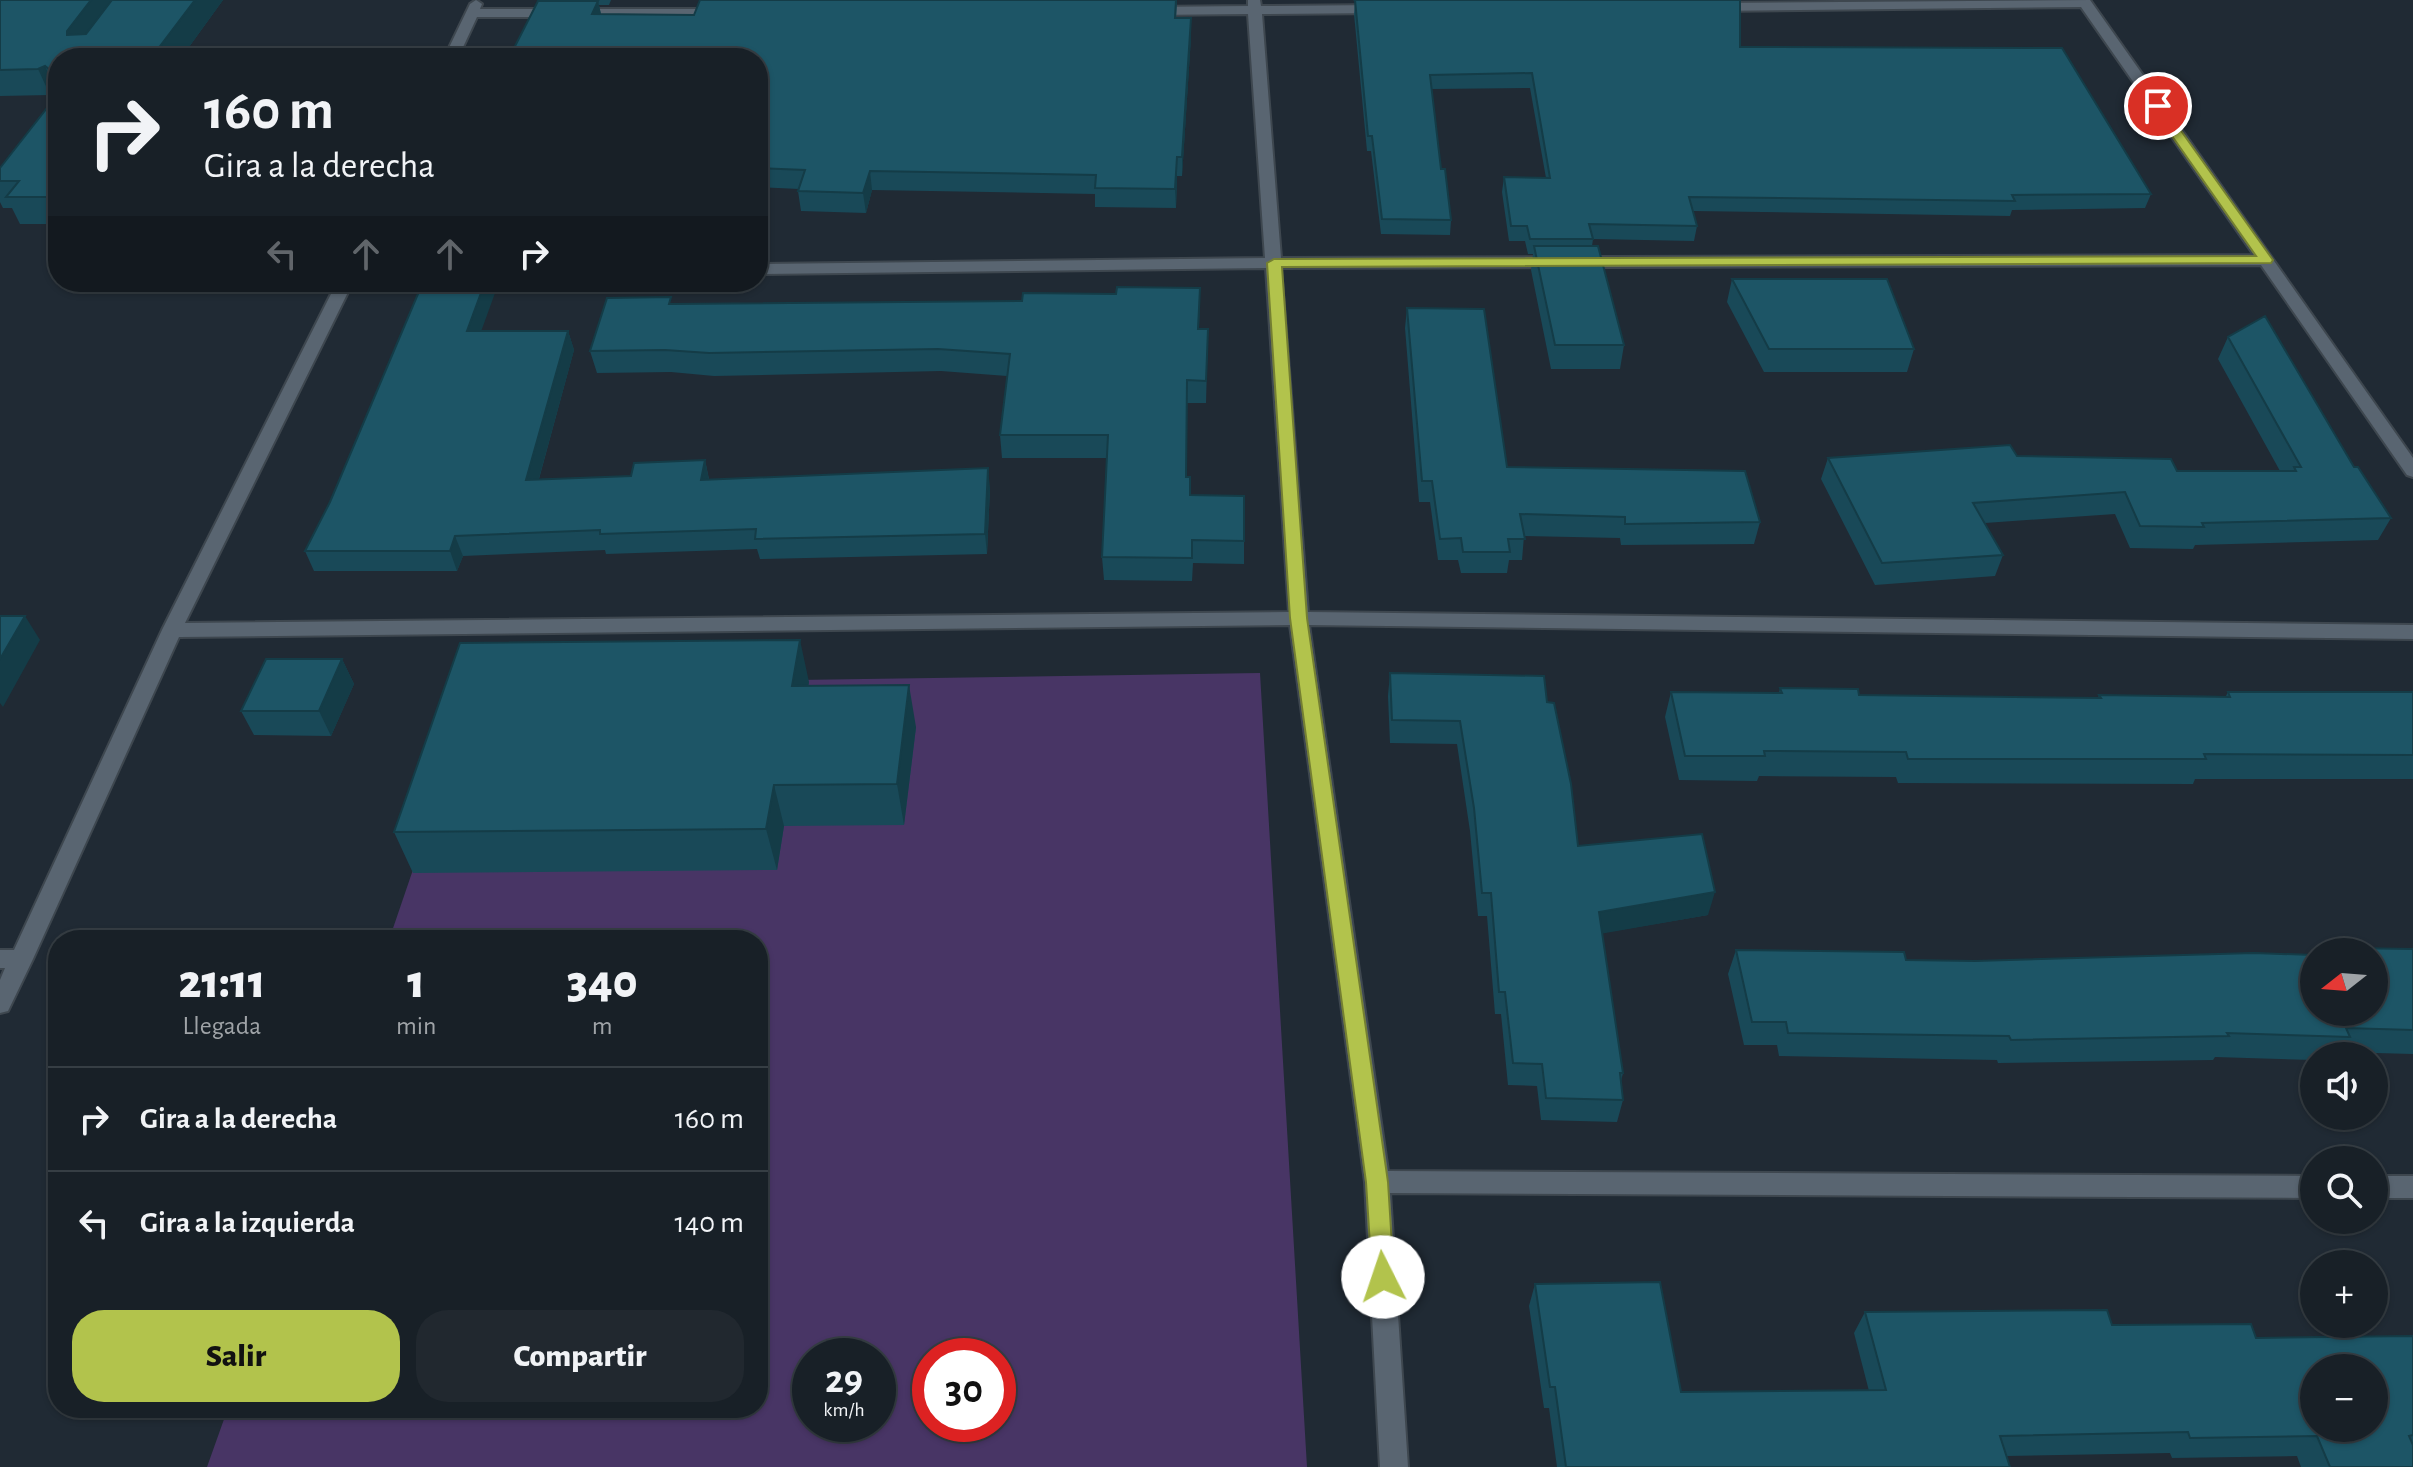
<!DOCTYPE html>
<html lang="es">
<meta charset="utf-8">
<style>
:root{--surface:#182027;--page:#21282f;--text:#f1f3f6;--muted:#9fa3a7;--line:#363e44;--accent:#b2c34c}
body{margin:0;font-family:"Alegreya Sans",sans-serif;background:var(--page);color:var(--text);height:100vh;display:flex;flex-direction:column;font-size:30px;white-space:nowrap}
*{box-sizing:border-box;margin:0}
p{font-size:26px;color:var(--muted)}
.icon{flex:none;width:44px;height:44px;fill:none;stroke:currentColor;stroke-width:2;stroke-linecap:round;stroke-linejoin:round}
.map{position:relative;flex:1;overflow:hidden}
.panel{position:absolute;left:48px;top:930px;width:720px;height:488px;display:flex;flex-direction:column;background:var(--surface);border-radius:32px;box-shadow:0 2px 6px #0004,0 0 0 2px var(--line)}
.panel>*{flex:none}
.hud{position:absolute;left:48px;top:48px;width:720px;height:244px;border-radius:32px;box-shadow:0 2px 6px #0004,0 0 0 2px var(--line);background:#182027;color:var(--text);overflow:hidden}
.needle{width:52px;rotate:253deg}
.buttons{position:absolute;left:2300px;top:938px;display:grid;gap:16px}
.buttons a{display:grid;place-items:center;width:88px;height:88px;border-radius:50%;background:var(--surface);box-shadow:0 2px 6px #0004,0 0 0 2px var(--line);font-size:40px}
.speed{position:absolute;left:792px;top:1338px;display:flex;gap:16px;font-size:40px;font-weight:700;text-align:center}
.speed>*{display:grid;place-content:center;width:104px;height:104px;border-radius:50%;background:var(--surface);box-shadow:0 2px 6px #0004,0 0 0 2px var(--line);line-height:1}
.speed small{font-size:20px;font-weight:400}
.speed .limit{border:12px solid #d22;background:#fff;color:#111}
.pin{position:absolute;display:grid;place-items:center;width:68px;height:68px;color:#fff;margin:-34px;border:4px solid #fff;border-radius:50%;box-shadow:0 2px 8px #0007}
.me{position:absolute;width:88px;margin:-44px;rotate:356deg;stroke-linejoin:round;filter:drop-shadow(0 0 6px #0008)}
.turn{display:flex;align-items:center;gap:28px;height:168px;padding:0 24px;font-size:36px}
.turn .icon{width:104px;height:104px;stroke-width:2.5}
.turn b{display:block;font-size:56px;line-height:68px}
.lanes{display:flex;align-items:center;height:76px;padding:0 24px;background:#0003;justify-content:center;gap:40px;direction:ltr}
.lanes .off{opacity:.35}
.eta{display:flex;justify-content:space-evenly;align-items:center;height:136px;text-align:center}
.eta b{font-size:48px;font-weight:800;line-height:56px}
.action{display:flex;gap:16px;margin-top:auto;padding:16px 24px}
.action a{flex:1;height:92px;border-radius:32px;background:var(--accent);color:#111;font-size:32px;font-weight:800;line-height:92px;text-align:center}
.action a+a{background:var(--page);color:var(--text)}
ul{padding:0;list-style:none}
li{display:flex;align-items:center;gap:24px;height:104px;padding:0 24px;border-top:2px solid var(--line)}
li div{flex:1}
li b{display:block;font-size:30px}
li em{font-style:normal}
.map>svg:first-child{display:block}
.green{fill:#483565;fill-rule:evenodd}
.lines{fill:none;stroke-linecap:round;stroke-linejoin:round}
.minor-casing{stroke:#3e474f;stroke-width:4}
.minor{fill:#596571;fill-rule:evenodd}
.wall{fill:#194958}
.shaded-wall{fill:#143c47}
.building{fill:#1d5566;stroke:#143c47;stroke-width:2;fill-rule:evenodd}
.route{fill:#b2c34c;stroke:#747f31;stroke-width:2}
</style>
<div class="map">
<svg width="2413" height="1467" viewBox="0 0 2413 1467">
<rect width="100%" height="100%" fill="#202a34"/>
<!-- green -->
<path class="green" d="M1260,673L1307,1467H207L228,1408H758V940H389L476,685ZM810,1356H878V1424H810ZM930,1356H998V1424H930Z"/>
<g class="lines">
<defs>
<path id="minor" d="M476,0L482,4L480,9H721L728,13L721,17H477L458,58H444L470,4Z
M1248,0H1260L1261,6L1381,5L1388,9L1381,13L1262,14L1281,258L2254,255L2081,7L1713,11L1706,7L1713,3L2090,0L2413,458V477L2407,475L2261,265L1281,268L1308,612L2413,625V639L1309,625L1388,1171L2314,1176V1198L1390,1193L1408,1467H1380L1365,1182L1290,625L179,637L33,959L8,1011L0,1013V980L5,968H0V950H14L162,630L337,282H353L185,623L1289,612L1266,268L758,274V264L1265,258L1248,14L1149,15L1142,11L1149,7L1248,6Z
M2374,1176H2413V1198H2374Z"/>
</defs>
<!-- minor casing -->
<use href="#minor" class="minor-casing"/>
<!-- minor -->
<use href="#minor" class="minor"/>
</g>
<!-- wall -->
<path class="wall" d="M0,0H223L181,58H58V93L50,95L0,96Z
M549,0H611L609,5H599L601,14L694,15L709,0H1177L1176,18H1191V37L1182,176H1177L1176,208L1095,207V194L872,190L866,213L801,211L798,191L799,189L758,187V58L549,1Z
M1353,0H1740V47L2151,194L2145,208L2012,210L2010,216L1693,211L1697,226L1694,241L1593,239L1592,246L1624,345L1620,369H1551L1531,270L1533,254H1528L1525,241H1509L1502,192L1504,177L1546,178L1530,88L1432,89L1441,169L1451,220L1450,235L1381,234L1371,151H1367L1354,14L1355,1Z
M58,94V224H20L12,208H3L0,202V168Z
M1732,279L1914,349L1907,372H1764L1727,302Z
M1200,288L1199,329H1208L1206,403H1187V477L1191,495L1244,496V564L1193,563L1192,581L1104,580L1102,557L1107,458H1002L1000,435L1007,376L941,371L714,376L671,372L597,373L590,351L673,304L1022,301Z
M1407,308L1507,467L1760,522L1754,544L1621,545L1620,538L1524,536L1522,560H1509L1507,573H1461L1458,560H1438L1430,502H1419L1405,328Z
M481,331H568L574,350L539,479L631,476L705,460L709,479L990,488L987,554L760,559L757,549L606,554L605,550L463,556L457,571H314L305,551L330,502Z
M2228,337L2354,467L2391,518L2378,540L2195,545L2193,549L2130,548L2115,514L1985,523L2003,555L1995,576L1875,585L1821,479L1828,458L2017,456L2177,471H2280L2218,359Z
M342,659L354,684L331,736L254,735L241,711Z
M1390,673L1547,702L1578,846L1708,915L1602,933L1623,1073L1621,1081L1623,1100L1617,1122L1541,1120L1537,1086L1508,1085L1501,1014H1495L1487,916H1478L1470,831L1457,744L1390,743L1388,696Z
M809,682L808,686L916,727L904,825L784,826L777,870L413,873L394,832Z
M1780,688L1859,695L2098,698L2099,695L2226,696L2228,692H2413V779H2195L2193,784L1898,783L1896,777L1759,776L1757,781L1679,780L1665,717L1671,692L1779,693Z
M2348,948L2413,949V1054L2339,1052L2336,1056H2314V1060L2215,1057L2213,1060L1998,1063L1997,1060L1779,1056L1777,1045H1744L1728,974L1736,950L1906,960L2314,1012L2374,952H2345Z
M1535,1284L1681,1392L1869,1391L1854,1333L1865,1312L2112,1325L2256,1338L2413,1336V1467H2301L2297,1456L2172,1458L2170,1453L2006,1456L2010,1467H1557L1549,1408H1544L1529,1306Z"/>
<!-- shaded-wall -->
<path class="shaded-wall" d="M91,0H120L79,56L67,35V31Z
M195,0H223L181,58H151Z
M598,1L602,19L592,14Z
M1191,18V37L1182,176V157Z
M45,66L57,92L50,95L38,69Z
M1177,157V176L1176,208L1175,189Z
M870,171L872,190L866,213L863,193Z
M485,282H499L474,351L467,331Z
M568,331L574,350L533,500L526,480Z
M705,460L709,480H701Z
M988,468L990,488L987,554L985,534Z
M455,536L463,556L457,571L450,551Z
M25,616L40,640L3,707L0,703V659Z
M800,640L809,682L801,728L792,686Z
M342,659L354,684L331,736L319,711Z
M909,685L916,727L904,825L897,784Z
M774,785L784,826L777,870L766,829Z
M1715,892L1708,915L1594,935L1599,912Z"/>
<!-- building -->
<path class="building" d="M0,0H91L67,31V35L86,34L112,0H195L151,58H58V69H49L45,66L38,69L0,70Z
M700,0H1176L1175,18H1191L1182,157H1177L1175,189L1095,188L1096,175L870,171L863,193L798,191L805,170L758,168V58H509L538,1H598L592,14L694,15Z
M1355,0H1740V47L2062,48L2151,194L2012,195L2015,201L1689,197L1697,226L1589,224L1593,239H1530L1527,226H1511L1504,177L1550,178L1532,73L1430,75L1441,169H1445L1451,220L1382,219L1372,136H1368Z
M58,94V197H6L19,181H0V168Z
M1534,246H1598L1624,345H1555Z
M1732,279H1887L1914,349H1769Z
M423,282H485L467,331H568L526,480L631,476L634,463L705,460L701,480L988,468L985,534L755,539L756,529L600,534V530L455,536L450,551H305L330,502Z
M1117,287L1200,288L1198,329H1208L1206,381L1187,380L1186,477H1190V495L1244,496V541L1192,540V558L1102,557L1108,435H1000L1010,354L938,349L709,353L665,350L590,351L607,298L671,297L669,304L1022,301L1023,293L1116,294Z
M1407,308L1484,309L1507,467L1745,471L1760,522L1625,524V517L1520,514L1525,539H1508L1510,552H1463L1461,538L1440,539L1432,481H1422Z
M2265,316L2354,467H2358L2391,518L2202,523L2204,527L2140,526L2125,492L1973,503L2003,555L1882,563L1828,458L2010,445L2017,456L2171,459L2177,471H2296L2294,467H2301L2228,337Z
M0,616H25L0,659Z
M800,640L792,686L909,685L897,784L774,785L766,829L394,832L460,643Z
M266,659H342L319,711H241Z
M1390,673L1544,676L1547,702L1554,703L1571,784L1578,846L1702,834L1715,892L1599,912L1623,1073H1620L1623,1100L1546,1098L1542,1064L1513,1063L1505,992H1499L1491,893H1482L1474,808L1460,721L1392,720Z
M1780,688L1858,689L1859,695L2101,698L2099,695L2230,697L2228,692H2413V755L2204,754L2206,759H1908L1906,752L1764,751L1765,756H1685L1671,692L1782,693Z
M2348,948L2413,949V1030L2346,1028L2350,1037L2227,1033L2229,1036L2011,1040L2009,1036L1788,1033L1786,1022H1752L1736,950L1904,952L1906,960L1975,961L2254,953L2314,955V1012H2374V952H2349Z
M1660,1282L1681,1392L1886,1390L1865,1312L2107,1310L2112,1325L2251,1324L2256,1338L2413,1336V1435L2409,1436L2413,1445V1467H2330L2317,1436L2190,1438L2188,1432L2000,1436L2010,1467H1566L1555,1387H1550L1535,1284ZM2314,1368H2374V1428H2314Z"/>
<!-- route -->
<path class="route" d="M2153,104H2162L2273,260L2271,263L1282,267L1307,618L1388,1182L1394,1277L1391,1285L1383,1288L1375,1285L1372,1277L1366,1182L1290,618L1267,263L1274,259L2256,256L2151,106Z"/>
</svg>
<div class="buttons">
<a><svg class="needle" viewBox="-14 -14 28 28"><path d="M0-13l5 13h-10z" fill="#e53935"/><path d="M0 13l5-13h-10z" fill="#9fa3a7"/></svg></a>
<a><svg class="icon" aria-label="sound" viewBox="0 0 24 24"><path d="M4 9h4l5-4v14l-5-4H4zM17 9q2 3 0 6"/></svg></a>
<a><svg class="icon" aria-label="search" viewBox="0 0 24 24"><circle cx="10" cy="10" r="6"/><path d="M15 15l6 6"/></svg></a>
<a>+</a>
<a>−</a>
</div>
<div class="speed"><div>29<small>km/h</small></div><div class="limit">30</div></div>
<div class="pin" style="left:2158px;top:106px;background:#d93025"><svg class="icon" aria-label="arrive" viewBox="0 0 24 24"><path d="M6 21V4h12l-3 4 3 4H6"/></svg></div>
<svg class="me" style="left:1383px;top:1277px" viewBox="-20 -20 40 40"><circle r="19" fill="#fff"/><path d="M0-13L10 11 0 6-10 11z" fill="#b2c34c"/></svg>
<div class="hud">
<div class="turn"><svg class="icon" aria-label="right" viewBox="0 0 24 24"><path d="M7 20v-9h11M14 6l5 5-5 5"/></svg><div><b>160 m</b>Gira a la derecha</div></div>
<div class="lanes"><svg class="icon off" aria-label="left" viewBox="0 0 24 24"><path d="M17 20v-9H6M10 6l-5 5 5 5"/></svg><svg class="icon off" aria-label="ahead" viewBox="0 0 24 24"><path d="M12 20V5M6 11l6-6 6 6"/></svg><svg class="icon off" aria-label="ahead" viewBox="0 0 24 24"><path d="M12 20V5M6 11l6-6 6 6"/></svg><svg class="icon" aria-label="right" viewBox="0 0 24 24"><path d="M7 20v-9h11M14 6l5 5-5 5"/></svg></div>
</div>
<section class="panel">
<div class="eta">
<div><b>21:11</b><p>Llegada</p></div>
<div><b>1</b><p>min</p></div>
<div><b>340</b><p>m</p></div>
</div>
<ul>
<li><svg class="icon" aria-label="right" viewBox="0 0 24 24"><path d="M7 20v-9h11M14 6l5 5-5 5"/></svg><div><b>Gira a la derecha</b></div><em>160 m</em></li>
<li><svg class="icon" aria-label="left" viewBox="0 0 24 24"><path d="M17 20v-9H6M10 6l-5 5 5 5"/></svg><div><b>Gira a la izquierda</b></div><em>140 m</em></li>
</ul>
<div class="action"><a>Salir</a><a>Compartir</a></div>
</section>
</div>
